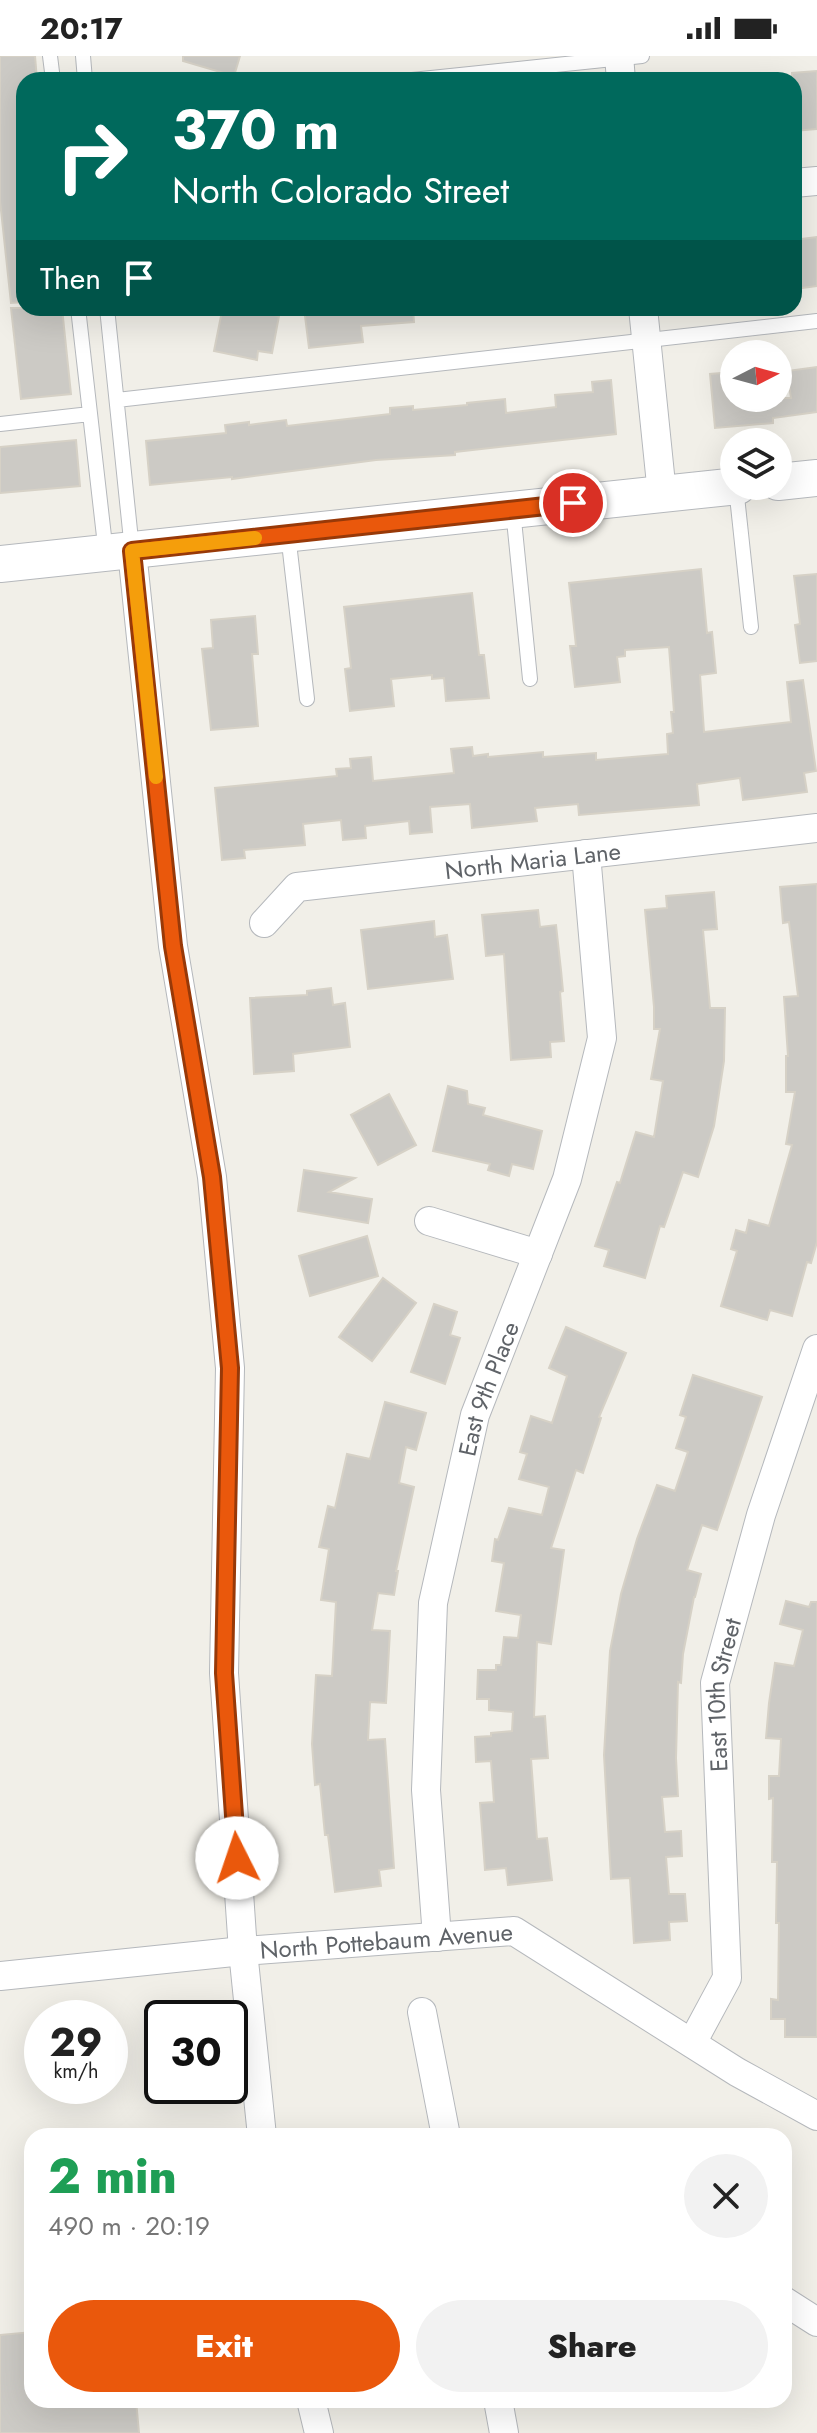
<!DOCTYPE html>
<meta charset="utf-8">
<style>
:root{--surface:#fff;--page:#f2f2f2;--text:#222;--muted:#767676;--accent:#ea580c}
body{margin:0;font-family:Jost,sans-serif;background:var(--page);color:var(--text);height:100vh;display:flex;flex-direction:column;font-size:30px;white-space:nowrap}
*{box-sizing:border-box;margin:0}
p{font-size:26px;color:var(--muted)}
.icon{flex:none;width:44px;height:44px;fill:none;stroke:currentColor;stroke-width:2;stroke-linecap:round;stroke-linejoin:round}
.map{position:relative;flex:1;overflow:hidden}
.side{position:absolute;left:24px;top:2072px;width:768px;height:280px;display:flex;flex-direction:column;background:var(--surface);border-radius:24px;box-shadow:0 8px 32px #0002}
.side>*{flex:none}
.top-card{position:absolute;left:16px;top:16px;width:786px;height:244px;border-radius:24px;box-shadow:0 8px 32px #0002;background:#00695c;color:#fff;overflow:hidden}
.needle{width:52px;rotate:84deg}
.buttons{position:absolute;left:720px;top:284px;display:grid;gap:16px}
.buttons a{display:grid;place-items:center;width:72px;height:72px;border-radius:50%;background:var(--surface);box-shadow:0 8px 32px #0002;font-size:40px}
.speed{position:absolute;left:24px;top:1944px;display:flex;gap:16px;font-size:40px;font-weight:700;text-align:center}
.speed>*{display:grid;place-content:center;width:104px;height:104px;border-radius:50%;background:var(--surface);box-shadow:0 8px 32px #0002;line-height:1}
.speed small{font-size:20px;font-weight:400}
.speed .limit{border:4px solid #111;border-radius:12px;background:#fff;color:#111}
.pin{position:absolute;display:grid;place-items:center;width:68px;height:68px;color:#fff;margin:-34px;border:4px solid #fff;border-radius:50%;box-shadow:0 2px 8px #0007}
.me{position:absolute;width:88px;margin:-44px;rotate:356deg;stroke-linejoin:round;filter:drop-shadow(0 0 6px #0008)}
.turn{display:flex;align-items:center;gap:28px;height:168px;padding:0 24px;font-size:36px}
.turn .icon{width:104px;height:104px;stroke-width:2.5}
.turn b{display:block;font-size:56px;line-height:68px}
.then{display:flex;align-items:center;height:76px;padding:0 24px;background:#0003;gap:16px;font-size:30px}
.round{display:grid;place-items:center;flex:none;width:84px;height:84px;border-radius:42px;background:var(--page)}
.head{display:flex;align-items:center;justify-content:space-between;height:136px;padding:0 24px}
h1{font-size:48px;font-weight:800;line-height:60px;color:#1e9e55}
.primary-button{display:flex;gap:16px;margin-top:auto;padding:16px 24px}
.primary-button a{flex:1;height:92px;border-radius:48px;background:var(--accent);color:#fff;font-size:32px;font-weight:800;line-height:92px;text-align:center}
.primary-button a+a{background:var(--page);color:var(--text)}
.status{display:flex;justify-content:space-between;align-items:center;height:56px;padding:0 40px;background:var(--surface);direction:ltr}
.status svg{height:22px;fill:currentColor}
.map>svg:first-child{display:block}
.building{fill:#cccac5;stroke:#d6d1c6;stroke-width:2}
.lines{fill:none;stroke-linecap:round;stroke-linejoin:round}
.service-casing{stroke:#b5b8bc;stroke-width:16}
.minor-casing{stroke:#b5b8bc;stroke-width:30}
.tertiary-casing{stroke:#b5b8bc;stroke-width:38}
.service{stroke:#fff;stroke-width:14}
.minor{stroke:#fff;stroke-width:28}
.tertiary{stroke:#fff;stroke-width:36}
.route-casing{stroke:#983908;stroke-width:20}
.route{stroke:#ea580c;stroke-width:14}
.slow{stroke:#f59e0b;stroke-width:14}
.labels{text-anchor:middle;dominant-baseline:central;stroke-width:6;stroke-linejoin:round;paint-order:stroke}
.street-label{font-size:24px;fill:#5f6368;stroke:#fff}
</style>
<div class="status"><b>20:17</b><svg viewBox="0 0 49 12"><path d="M0 12V9h3v3zM5 12V6h3v6zM10 12V3h3v9zM15 12V0h3v12zM26 1h20v11H26zM47 4h2v5h-2z"/></svg></div>
<div class="map">
<svg width="817" height="2377" viewBox="0 0 817 2377">
<rect width="100%" height="100%" fill="#f1efe8"/>
<!-- building -->
<path class="building" d="M0,0H35L37,24H24V246L11,247L0,145Z
M183,0H240L234,20L183,5Z
M817,15V73L794,75L792,17Z
M817,181V230L794,233V184Z
M11,252H62L71,338L21,343Z
M304,252H413L414,266L361,270L363,286L309,292Z
M246,253L279,260L272,297L258,295L257,304L214,295L222,255L245,259Z
M817,311V356L773,362V367L715,372L710,318L733,316L734,342H791L787,315Z
M611,324L616,378L455,396V399L376,404L232,423V421L150,429L146,385L226,377L225,369L249,366V369L286,364L287,370L390,358V352L413,350V354L467,349V347L505,343L506,357L556,351L555,339L593,336L592,326Z
M76,384L80,430L0,437V391Z
M701,513L707,577L712,576L716,617L700,619L704,676L791,666L787,626L803,624L816,715L804,717L807,736L743,744L740,722L697,728L699,749L579,759L578,748L535,752L537,765L472,772L470,748L430,751L432,776L410,778L409,765L365,770L366,782L343,784L341,764L303,768L305,789L244,794L245,802L222,804L215,732L337,720L336,713L351,712L350,703L371,701L373,725L454,717L451,693L472,691L473,700L488,698V701L543,696V701L596,697V704L668,698L667,678L673,677L671,656H674L669,591L625,594V600L617,601L620,626L575,631L570,590H576L569,527Z
M817,518V605L800,607L795,569L800,568L794,520Z
M472,537L479,599H484L489,642L446,645L444,622L432,623V619L391,623L394,650L350,655L345,613L351,612L344,551Z
M255,560L258,598H252L258,670L211,674L202,593L213,592L211,564Z
M817,828V1186L811,1207L807,1206L792,1260L770,1254L767,1264L721,1250L737,1195L731,1193L736,1174L746,1177L749,1164L769,1170L792,1089L786,1088L795,1036H786V1000H788L784,941L798,940L789,866L783,867L780,831Z
M714,836L717,873L703,874L710,952H725L724,1005L714,1070L698,1121L683,1116L664,1171L660,1170L645,1222L604,1210L609,1194L595,1190L617,1126L620,1127L636,1076L654,1081L663,1025L651,1023L660,973H654V951L645,854L667,852L666,840Z
M538,854L540,871L556,869L561,914L563,935L560,936L564,985L550,986L551,1001L511,1004L504,898L486,900L482,859Z
M434,865L435,881L447,879L453,923L368,933L361,874Z
M331,932L333,949L345,947L350,991L293,998L294,1015L254,1018L250,942L307,939V935Z
M448,1030L467,1035L468,1048L485,1052L483,1059L542,1075L533,1113L512,1108L509,1120L488,1114L490,1108L433,1095Z
M389,1038L416,1089L378,1109L351,1059Z
M304,1114L355,1122L329,1136L372,1143L368,1167L298,1155Z
M367,1180L378,1220L310,1240L299,1200Z
M383,1222L416,1247L372,1305L339,1281Z
M434,1248L457,1256L450,1279L460,1282L445,1328L411,1316Z
M566,1271L626,1297L599,1361L601,1362L583,1417L576,1414L551,1492L564,1494L551,1588L537,1586L534,1661L545,1660L548,1702L531,1703L537,1783L547,1782L552,1824L508,1829L506,1812L485,1814L480,1747L494,1746L491,1705L476,1706L475,1681L491,1680V1677L512,1675L513,1656L489,1654V1643H477L478,1614H496V1609H501L504,1581L518,1582L521,1559L496,1555L504,1507L492,1505L495,1483L498,1484L509,1452L542,1459L549,1431L519,1423L527,1398L520,1396L531,1360L552,1367L567,1320L549,1312Z
M693,1319L762,1341L717,1474L702,1469L687,1514L701,1518L695,1541H694L683,1598L681,1627L678,1626L676,1702L678,1740L662,1741L665,1776L681,1775L682,1800L666,1801L669,1838H685L687,1865L669,1866L670,1884L634,1887L630,1822L611,1823L604,1699L610,1595L621,1538L637,1483L657,1429L675,1435L688,1396L676,1392L686,1361L680,1359Z
M385,1346L426,1357L416,1394L406,1391L399,1427L414,1431L396,1515H398L394,1539L378,1537L372,1574L390,1575L386,1647L370,1646L368,1684L385,1683L394,1812L379,1814L381,1830L335,1836L328,1779H325L320,1728L315,1729L312,1688L316,1619L332,1620L336,1546L321,1544L329,1493L319,1491L328,1450L335,1452L347,1398L370,1403Z
M786,1545L809,1551L811,1546H817V1981H785V1963H771V1943L778,1944L779,1867H776L777,1806H772L773,1742L769,1743V1720H779L781,1683L766,1682L769,1647L775,1607L794,1610L803,1574L780,1568Z
M32,2276V2344H136L139,2377H0V2279Z"/>
<g class="lines">
<defs>
<path id="service" d="M50,0L53,24
M83,0L85,24
M412,24L642,0
M78,252L106,498
M107,252L132,494
M117,344L817,265
M0,368L90,358
M736,431L751,571
M513,454L530,623
M288,478L307,643"/>
<g id="minor">
<path d="M619,0L621,24"/>
<path d="M794,127L817,125"/>
<path d="M643,252L662,438"/>
<path d="M132,495L173,890L212,1121L230,1312L224,1617L243,1895L262,2080"/>
<path id="s1" d="M264,867L297,831L817,772"/>
<path d="M429,1165L538,1198"/>
<path id="s2" d="M437,1881L426,1734L433,1547L475,1359L567,1123L602,982L586,798"/>
<path id="s3" d="M0,1920L243,1895L514,1875L737,2016L817,2060"/>
<path d="M422,1956L446,2080"/>
<path id="s4" d="M692,1987L727,1922L715,1627L761,1459L817,1293"/>
<path d="M784,2245L817,2266"/>
<path d="M311,2344L319,2377"/>
<path d="M498,2344L504,2377"/>
</g>
<path id="tertiary" d="M778,426L817,422
M0,508L738,430"/>
</defs>
<!-- service casing -->
<use href="#service" class="service-casing"/>
<!-- minor casing -->
<use href="#minor" class="minor-casing"/>
<!-- tertiary casing -->
<use href="#tertiary" class="tertiary-casing"/>
<!-- service -->
<use href="#service" class="service"/>
<!-- minor -->
<use href="#minor" class="minor"/>
<!-- tertiary -->
<use href="#tertiary" class="tertiary"/>
</g>
<g class="lines">
<defs>
<path id="route" d="M237,1802L224,1617L230,1312L212,1121L173,890L132,495L573,447"/>
</defs>
<!-- route casing -->
<use href="#route" class="route-casing"/>
<!-- route -->
<use href="#route" class="route"/>
<!-- slow -->
<path class="slow" d="M156,721L132,495L255,482"/>
</g>
<g class="labels">
<!-- street labels -->
<g class="street-label">
<text stroke="none"><textPath href="#s1" startOffset="286">North Maria Lane</textPath></text>
<text stroke="none"><textPath href="#s2" startOffset="556">East 9th Place</textPath></text>
<text stroke="none"><textPath href="#s4" startOffset="358">East 10th Street</textPath></text>
<text stroke="none"><textPath href="#s3" startOffset="388">North Pottebaum Avenue</textPath></text>
</g>
</g>
</svg>
<div class="buttons">
<a><svg class="needle" viewBox="-14 -14 28 28"><path d="M0-13l5 13h-10z" fill="#e53935"/><path d="M0 13l5-13h-10z" fill="#767676"/></svg></a>
<a><svg class="icon" aria-label="layers" viewBox="0 0 24 24"><path d="M12 4l9 5-9 5-9-5zM3 14l9 5 9-5"/></svg></a>
</div>
<div class="speed"><div>29<small>km/h</small></div><div class="limit">30</div></div>
<div class="pin" style="left:573px;top:447px;background:#d93025"><svg class="icon" aria-label="arrive" viewBox="0 0 24 24"><path d="M6 21V4h12l-3 4 3 4H6"/></svg></div>
<svg class="me" style="left:237px;top:1802px" viewBox="-20 -20 40 40"><circle r="19" fill="#fff"/><path d="M0-13L10 11 0 6-10 11z" fill="#ea580c"/></svg>
<div class="top-card">
<div class="turn"><svg class="icon" aria-label="right" viewBox="0 0 24 24"><path d="M7 20v-9h11M14 6l5 5-5 5"/></svg><div><b>370 m</b>North Colorado Street</div></div>
<div class="then">Then<svg class="icon" aria-label="arrive" viewBox="0 0 24 24"><path d="M6 21V4h12l-3 4 3 4H6"/></svg></div>
</div>
<section class="side">
<div class="head"><div><h1>2 min</h1><p>490 m · 20:19</p></div><a class="round"><svg class="icon" aria-label="close" viewBox="0 0 24 24"><path d="M6 6l12 12M18 6L6 18"/></svg></a></div>
<div class="primary-button"><a>Exit</a><a>Share</a></div>
</section>
</div>
